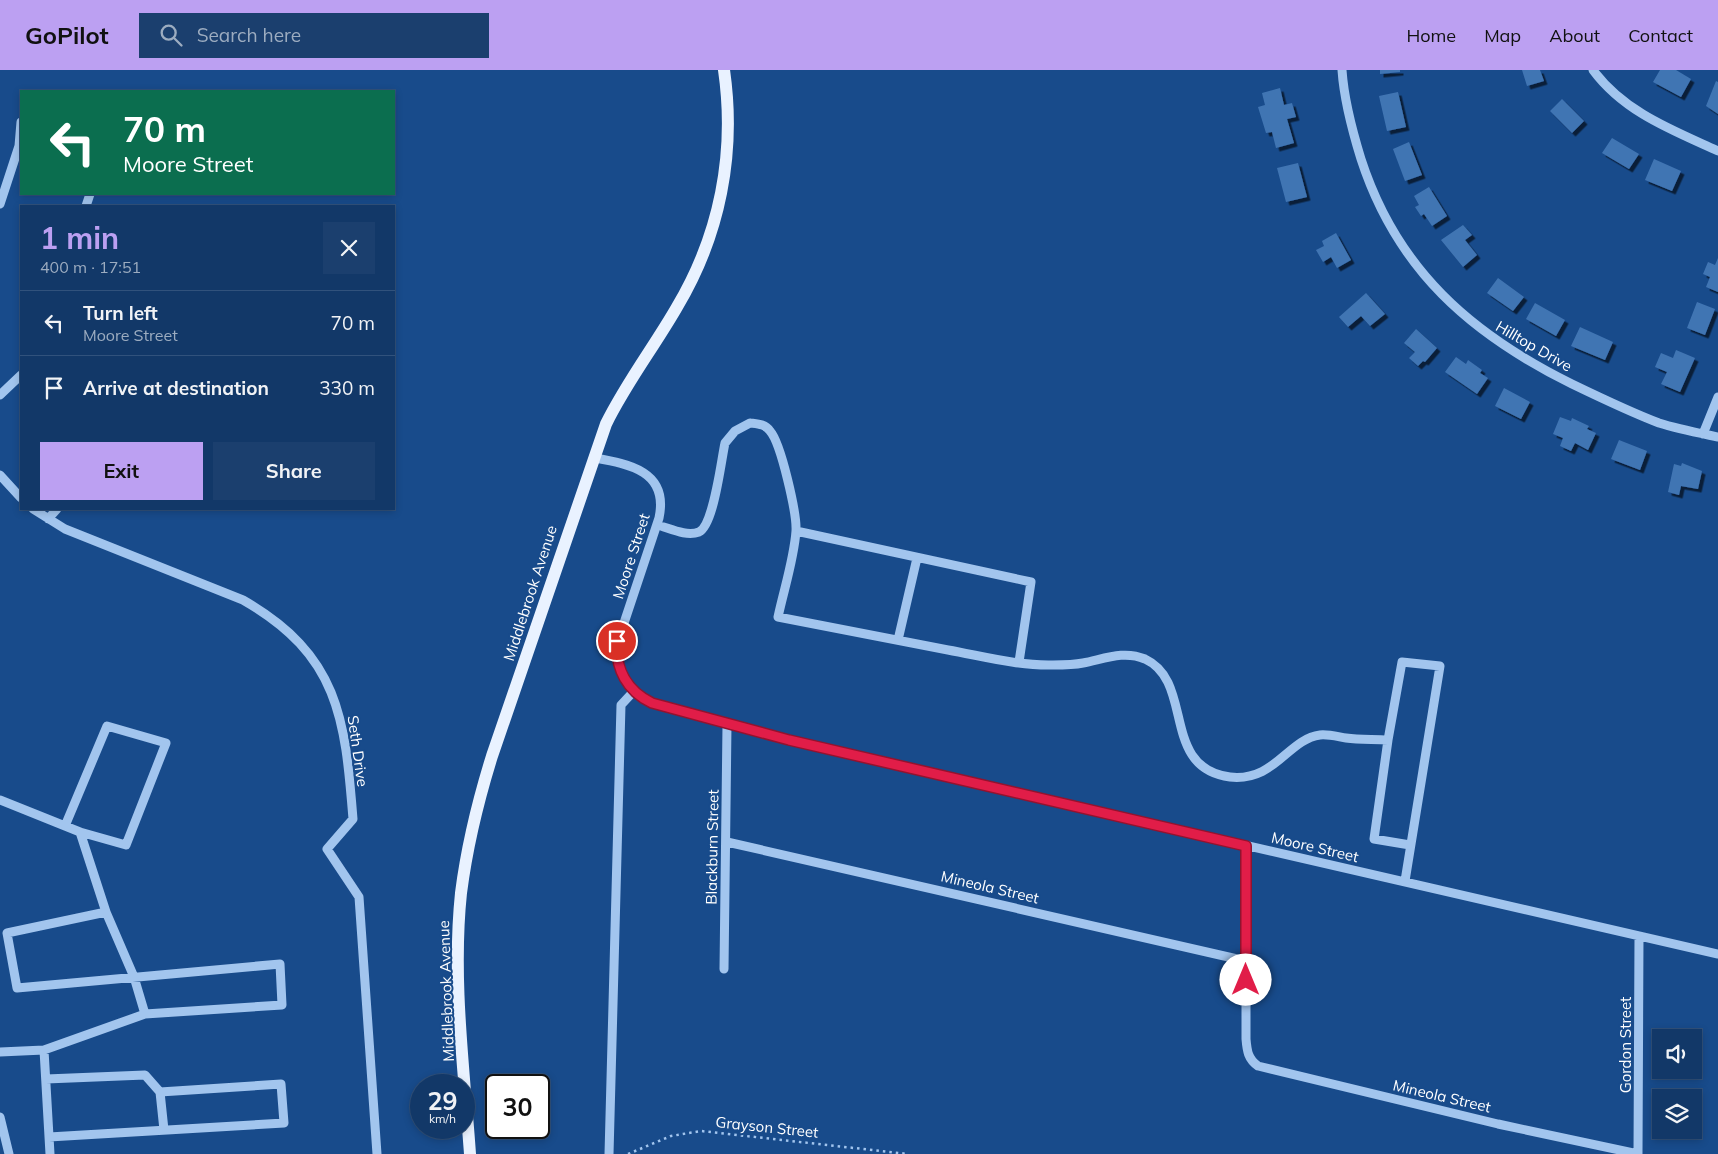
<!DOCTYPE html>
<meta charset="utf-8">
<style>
:root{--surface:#123868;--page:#1b3f6e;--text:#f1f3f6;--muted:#9cacc0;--line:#31527c;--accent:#bca0f2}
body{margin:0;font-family:Mulish,sans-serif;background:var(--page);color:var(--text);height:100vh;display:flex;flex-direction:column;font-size:19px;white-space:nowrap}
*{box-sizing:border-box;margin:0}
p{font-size:16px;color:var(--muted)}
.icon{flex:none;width:28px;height:28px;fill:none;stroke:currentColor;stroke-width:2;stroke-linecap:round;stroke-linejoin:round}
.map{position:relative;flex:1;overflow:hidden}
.drawer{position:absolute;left:20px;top:135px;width:375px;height:305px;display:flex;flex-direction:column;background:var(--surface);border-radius:0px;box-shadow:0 2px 8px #0003,0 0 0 1px var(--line)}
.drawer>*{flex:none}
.hud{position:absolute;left:20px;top:20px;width:375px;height:105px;border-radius:0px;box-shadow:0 2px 8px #0003,0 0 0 1px var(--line);background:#0b6e4f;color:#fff;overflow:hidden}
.tools{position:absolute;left:1652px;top:959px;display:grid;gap:10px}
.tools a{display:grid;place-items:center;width:50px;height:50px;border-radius:0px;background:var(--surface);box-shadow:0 2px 8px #0003,0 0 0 1px var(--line);font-size:25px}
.speed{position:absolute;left:410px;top:1004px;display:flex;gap:10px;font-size:25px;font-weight:700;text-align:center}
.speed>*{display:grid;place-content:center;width:65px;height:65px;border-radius:50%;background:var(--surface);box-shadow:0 2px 8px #0003,0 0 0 1px var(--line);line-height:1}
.speed small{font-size:12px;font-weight:400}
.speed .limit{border:2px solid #111;border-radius:8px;background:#fff;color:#111}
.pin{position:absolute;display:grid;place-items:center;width:42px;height:42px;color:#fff;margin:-21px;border:2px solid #fff;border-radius:50%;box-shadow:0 1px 5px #0007}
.me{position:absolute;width:55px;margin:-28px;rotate:0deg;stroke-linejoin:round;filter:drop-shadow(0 0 4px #0008)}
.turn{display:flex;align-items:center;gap:18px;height:105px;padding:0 20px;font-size:22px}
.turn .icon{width:65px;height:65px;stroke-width:2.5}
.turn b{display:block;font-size:35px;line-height:42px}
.round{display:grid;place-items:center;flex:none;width:52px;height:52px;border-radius:0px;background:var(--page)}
.head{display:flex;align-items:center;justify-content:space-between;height:85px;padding:0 20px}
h1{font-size:30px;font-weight:700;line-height:38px;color:var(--accent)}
.cta{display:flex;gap:10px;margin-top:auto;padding:10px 20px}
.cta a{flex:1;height:58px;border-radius:0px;background:var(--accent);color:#111;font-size:20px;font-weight:700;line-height:58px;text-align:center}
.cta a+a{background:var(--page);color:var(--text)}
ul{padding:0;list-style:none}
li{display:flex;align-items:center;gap:15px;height:65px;padding:0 20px;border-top:1px solid var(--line)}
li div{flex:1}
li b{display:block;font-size:19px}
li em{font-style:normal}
header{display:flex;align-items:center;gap:30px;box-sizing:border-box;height:70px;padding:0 25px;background:var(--accent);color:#111}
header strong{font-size:24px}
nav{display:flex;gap:28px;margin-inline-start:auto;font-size:18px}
.search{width:350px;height:45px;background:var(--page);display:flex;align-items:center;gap:12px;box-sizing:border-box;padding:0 18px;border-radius:0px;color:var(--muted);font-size:19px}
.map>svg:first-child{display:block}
.building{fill:#4175b3;filter:url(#shadow)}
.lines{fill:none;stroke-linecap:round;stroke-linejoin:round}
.path{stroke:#a2c5ee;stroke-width:2.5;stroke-dasharray:2.5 4;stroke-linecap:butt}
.minor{stroke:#a2c5ee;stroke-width:9}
.major{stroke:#e9f2ff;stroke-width:12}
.route-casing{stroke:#92132f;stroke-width:12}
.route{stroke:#e11d48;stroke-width:9}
.labels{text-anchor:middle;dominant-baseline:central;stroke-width:4;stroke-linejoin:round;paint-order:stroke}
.street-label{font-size:15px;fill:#fff;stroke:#184b8b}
</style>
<header>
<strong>GoPilot</strong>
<div class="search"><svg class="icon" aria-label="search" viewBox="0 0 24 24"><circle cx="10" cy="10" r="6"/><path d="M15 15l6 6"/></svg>Search here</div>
<nav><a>Home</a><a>Map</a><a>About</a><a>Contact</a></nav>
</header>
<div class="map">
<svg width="1718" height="1084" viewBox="0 0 1718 1084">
<defs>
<filter id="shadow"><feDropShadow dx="3.5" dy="3.5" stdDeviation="0" flood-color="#0009"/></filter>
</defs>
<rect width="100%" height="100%" fill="#184b8b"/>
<!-- building -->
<path class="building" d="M1380,0H1400V2L1380,4Z
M1522,0H1540L1544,11L1527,16Z
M1660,0H1676L1691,9L1681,27L1653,12Z
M1716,11L1718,12V44L1706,36Z
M1280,18L1284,35L1292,33L1296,47L1287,49L1294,73L1276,78L1272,62L1266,63L1258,37L1265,35L1262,23Z
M1398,22L1406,57L1387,61L1379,26Z
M1562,29L1584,51L1572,63L1550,41Z
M1612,68L1639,84L1629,99L1602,83Z
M1409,72L1422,105L1405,111L1393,79Z
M1654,89L1681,101L1672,121L1645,110Z
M1298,93L1307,127L1286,132L1277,98Z
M1429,117L1447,146L1432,156L1424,144L1421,146L1415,137L1419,135L1414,126Z
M1463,155L1472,165L1465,170L1477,185L1463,197L1441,170Z
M1336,163L1351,190L1337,198L1331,187L1323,192L1316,180L1324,176L1322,171Z
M1718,188V222L1706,217L1710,207L1703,204L1708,192L1715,195Z
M1498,208L1524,227L1513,241L1487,223Z
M1366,223L1385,244L1370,256L1361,246L1348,257L1339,247Z
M1697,232L1715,239L1705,265L1687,258Z
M1535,233L1565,250L1556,266L1526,249Z
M1580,257L1613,272L1605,290L1571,276Z
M1416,259L1437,278L1425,292L1423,291L1418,296L1409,288L1415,282L1404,273Z
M1676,280L1695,288L1680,322L1661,314L1667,302L1655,297L1661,283L1673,288Z
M1456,287L1466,294L1468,290L1482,300L1480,303L1488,308L1477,324L1445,302Z
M1504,318L1530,332L1521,349L1495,336Z
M1560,347L1571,351L1572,348L1589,356L1587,359L1596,363L1588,380L1575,373L1571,381L1560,376L1563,368L1553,364Z
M1619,370L1647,381L1640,400L1611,389Z
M1682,393L1702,401L1698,419L1681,416L1679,425L1668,422L1674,394L1681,396Z"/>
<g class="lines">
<!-- path -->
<path class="path" d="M628,1084L671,1066L701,1061L908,1084"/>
<!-- minor -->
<path class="minor" d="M1342,0C1344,30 1352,60 1361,89C1397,200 1471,264 1572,314C1601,328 1630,342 1659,353C1678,359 1699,363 1718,367
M1593,0C1624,42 1672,60 1718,81
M0,134L19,76L21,52
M86,136L90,124
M0,325L21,305
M1703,364L1718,327
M595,388C629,394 669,401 659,448L616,577C618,603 629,622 652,633L789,670L1718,884
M0,405L21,428
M33,439L65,459L243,530C339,585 345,648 353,749L327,779L359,827L377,1084
M48,449L57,439
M657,455C669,458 686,467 699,462C714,455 721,391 725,373L735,361L750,353C758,354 765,354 770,361C781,373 797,444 796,461C794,489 784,519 778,547C835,558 892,569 948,580C982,586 1018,596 1053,595C1063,595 1073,595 1083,593C1104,589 1124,580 1145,589C1195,612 1160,698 1230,707C1275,712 1288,669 1320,665C1328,664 1339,667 1346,668C1360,670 1374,669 1388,670L1402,592L1440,596L1405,811
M796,461L1031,512L1019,592
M898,570L917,488
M1388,670L1374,769L1410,775
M0,730L80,762L106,842L7,863L17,918L280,894L282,935L145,944L44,980L0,982
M65,756L107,656L166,673L126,775L80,762
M727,772L1246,891
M1246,776V969C1247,981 1248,989 1258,996L1498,1054L1638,1084L1639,866
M106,842L134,907L145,944
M724,899L727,655
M44,980L50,1084
M46,1009L145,1005L160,1022L281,1014L284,1053L49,1067
M160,1022L164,1060
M0,1047L9,1084
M609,1084L621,635L634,621"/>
<!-- major -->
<path class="major" d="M470,1084C464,998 452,909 461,823C467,776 478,731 492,686L606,354C626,313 654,277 677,237C720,165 736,83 724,0"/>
</g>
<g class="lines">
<defs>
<path id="route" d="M617,571C615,599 627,621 652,633L789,670L1246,776V910"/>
</defs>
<!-- route casing -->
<use href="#route" class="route-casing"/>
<!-- route -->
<use href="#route" class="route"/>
</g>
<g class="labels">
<!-- street labels -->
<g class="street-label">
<text transform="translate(1534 276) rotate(30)">Hilltop Drive</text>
<text transform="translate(631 486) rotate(-72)">Moore Street</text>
<text transform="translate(530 523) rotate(-72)">Middlebrook Avenue</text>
<text transform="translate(358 681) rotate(82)">Seth Drive</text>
<text transform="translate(712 777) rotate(-89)">Blackburn Street</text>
<text transform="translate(1315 777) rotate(13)">Moore Street</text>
<text transform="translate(990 817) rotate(13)">Mineola Street</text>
<text transform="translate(446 921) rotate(-92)">Middlebrook Avenue</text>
<text transform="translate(1625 975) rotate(-90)">Gordon Street</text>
<text transform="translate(1442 1026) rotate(13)">Mineola Street</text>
<text transform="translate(767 1057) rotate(6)">Grayson Street</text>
</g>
</g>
</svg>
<div class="tools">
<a><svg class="icon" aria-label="sound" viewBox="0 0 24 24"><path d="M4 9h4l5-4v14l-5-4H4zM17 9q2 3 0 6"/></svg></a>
<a><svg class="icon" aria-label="layers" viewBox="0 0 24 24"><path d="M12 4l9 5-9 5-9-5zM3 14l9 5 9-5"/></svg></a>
</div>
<div class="speed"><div>29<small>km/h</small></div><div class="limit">30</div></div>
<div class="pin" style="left:617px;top:571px;background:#d93025"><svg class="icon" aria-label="arrive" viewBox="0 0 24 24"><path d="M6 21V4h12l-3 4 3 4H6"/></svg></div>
<svg class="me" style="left:1246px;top:910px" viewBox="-20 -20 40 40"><circle r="19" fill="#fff"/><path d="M0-13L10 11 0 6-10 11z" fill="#e11d48"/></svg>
<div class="hud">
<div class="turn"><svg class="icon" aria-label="left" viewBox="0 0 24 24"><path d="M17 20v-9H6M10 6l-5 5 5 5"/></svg><div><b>70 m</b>Moore Street</div></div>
</div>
<section class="drawer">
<div class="head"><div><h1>1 min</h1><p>400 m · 17:51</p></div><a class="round"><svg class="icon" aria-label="close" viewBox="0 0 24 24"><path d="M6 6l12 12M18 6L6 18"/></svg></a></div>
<ul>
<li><svg class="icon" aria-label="left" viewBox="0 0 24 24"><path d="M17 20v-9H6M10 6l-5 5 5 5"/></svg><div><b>Turn left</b><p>Moore Street</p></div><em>70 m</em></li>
<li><svg class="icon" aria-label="arrive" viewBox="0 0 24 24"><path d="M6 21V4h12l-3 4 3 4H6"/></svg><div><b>Arrive at destination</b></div><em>330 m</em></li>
</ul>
<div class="cta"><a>Exit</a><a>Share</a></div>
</section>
</div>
